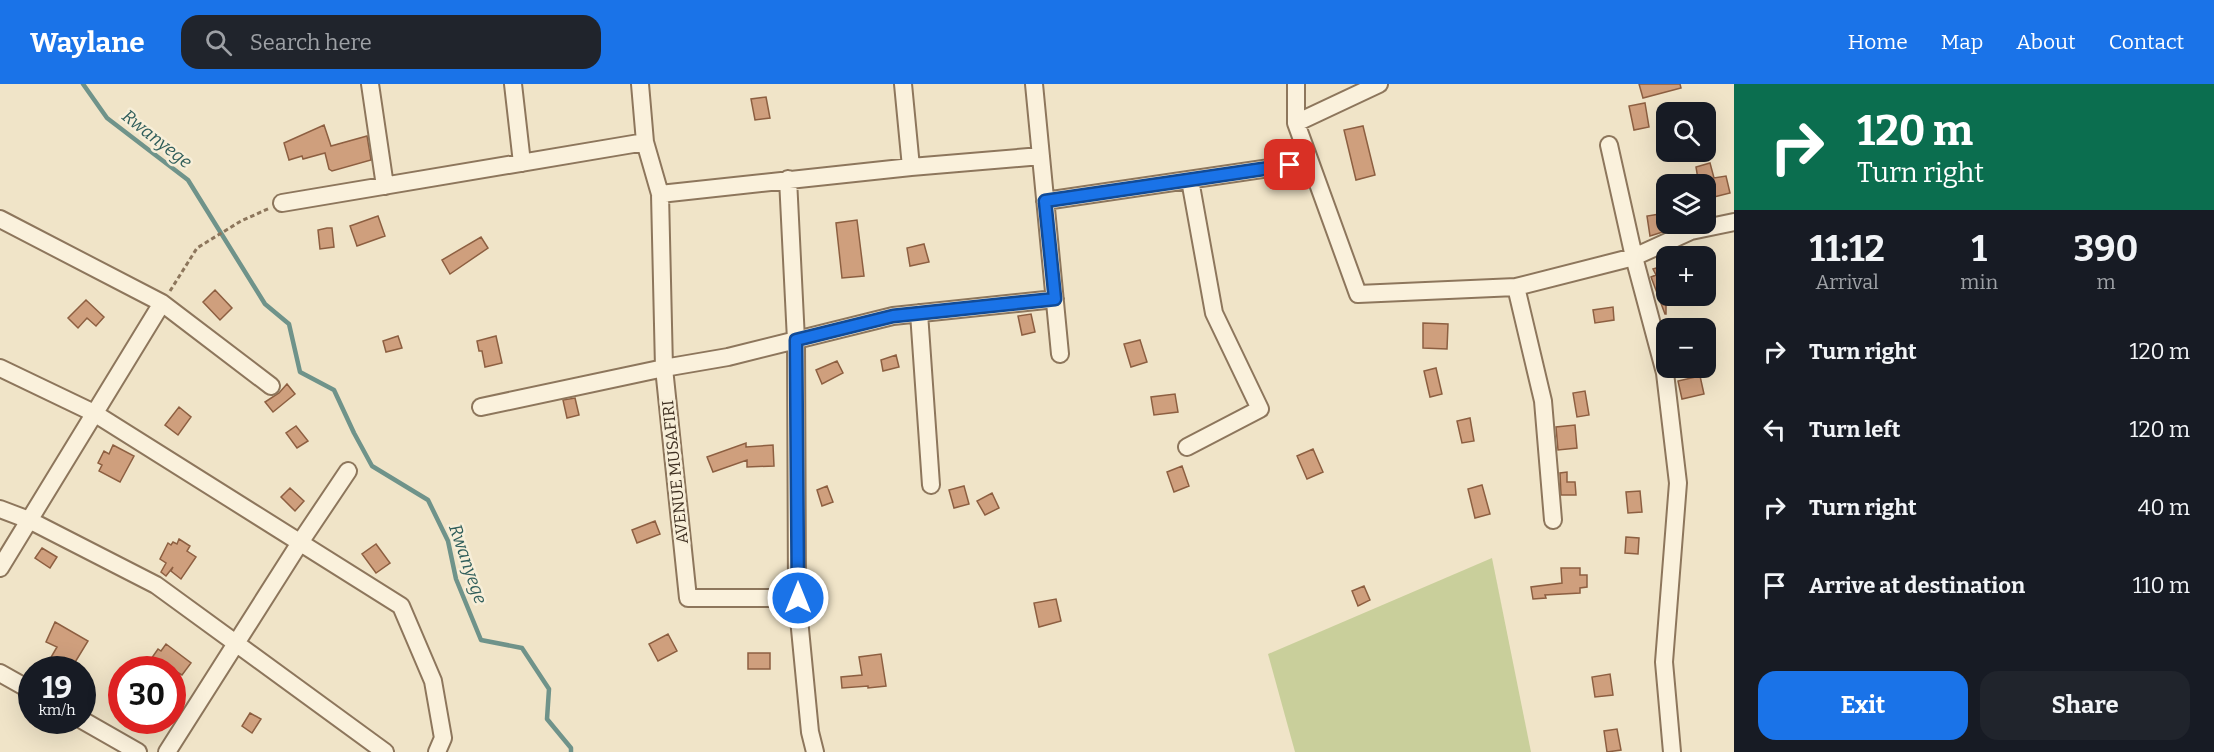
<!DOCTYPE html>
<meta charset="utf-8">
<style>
:root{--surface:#171b24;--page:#20242c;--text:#f1f3f6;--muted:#9ea1a6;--accent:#1a73e8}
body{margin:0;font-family:Bitter,serif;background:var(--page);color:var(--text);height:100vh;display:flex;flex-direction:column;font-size:22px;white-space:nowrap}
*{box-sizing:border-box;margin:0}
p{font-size:20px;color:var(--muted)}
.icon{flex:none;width:33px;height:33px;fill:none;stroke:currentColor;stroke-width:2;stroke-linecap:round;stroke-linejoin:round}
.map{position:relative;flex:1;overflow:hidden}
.details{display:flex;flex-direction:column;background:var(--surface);width:480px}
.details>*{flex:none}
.hud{background:#0b6e4f;color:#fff;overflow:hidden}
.fabs{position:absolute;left:1656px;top:18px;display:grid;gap:12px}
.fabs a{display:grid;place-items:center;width:60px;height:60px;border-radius:12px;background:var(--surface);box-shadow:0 6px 24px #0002;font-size:30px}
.speed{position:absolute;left:18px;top:572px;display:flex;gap:12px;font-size:30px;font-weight:700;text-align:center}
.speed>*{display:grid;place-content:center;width:78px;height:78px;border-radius:50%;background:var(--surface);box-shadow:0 6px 24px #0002;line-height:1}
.speed small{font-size:15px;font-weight:400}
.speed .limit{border:9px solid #d22;background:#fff;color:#111}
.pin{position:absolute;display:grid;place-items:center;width:51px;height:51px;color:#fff;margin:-26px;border-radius:12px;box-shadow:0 3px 9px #0006}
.me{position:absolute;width:66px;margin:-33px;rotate:0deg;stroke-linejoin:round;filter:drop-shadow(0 0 4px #0008)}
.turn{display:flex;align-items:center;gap:21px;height:126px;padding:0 24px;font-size:27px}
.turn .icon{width:78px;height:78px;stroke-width:2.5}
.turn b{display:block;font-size:42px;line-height:51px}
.eta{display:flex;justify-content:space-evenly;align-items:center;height:102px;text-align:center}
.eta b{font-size:36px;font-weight:700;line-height:42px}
.button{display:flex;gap:12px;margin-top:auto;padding:12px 24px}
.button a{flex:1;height:69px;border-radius:18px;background:var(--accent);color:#fff;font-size:24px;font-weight:700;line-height:69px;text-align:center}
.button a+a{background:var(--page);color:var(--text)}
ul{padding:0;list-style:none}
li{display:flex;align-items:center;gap:18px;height:78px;padding:0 24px}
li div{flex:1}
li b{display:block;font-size:22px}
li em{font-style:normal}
header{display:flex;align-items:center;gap:36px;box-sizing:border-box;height:84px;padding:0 30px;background:var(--accent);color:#fff}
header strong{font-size:28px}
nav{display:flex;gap:33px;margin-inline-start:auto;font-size:21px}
.search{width:420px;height:54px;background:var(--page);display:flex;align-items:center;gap:15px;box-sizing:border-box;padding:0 21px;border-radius:18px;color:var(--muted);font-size:22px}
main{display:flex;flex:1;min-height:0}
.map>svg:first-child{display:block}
.green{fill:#c9cf9b}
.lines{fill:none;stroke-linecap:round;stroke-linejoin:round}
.stream{stroke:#6f938a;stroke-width:4.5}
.building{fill:#cf9f7d;stroke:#8d5f41;stroke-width:1.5}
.minor-casing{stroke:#8d765c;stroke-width:20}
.path{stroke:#8d765c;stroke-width:3;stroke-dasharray:4.5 3;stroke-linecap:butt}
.minor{stroke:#faf1dc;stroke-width:16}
.route-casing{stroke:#114b97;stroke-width:15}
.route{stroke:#1a73e8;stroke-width:10}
.labels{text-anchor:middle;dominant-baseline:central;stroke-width:5;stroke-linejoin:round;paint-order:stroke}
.street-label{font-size:16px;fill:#3d2e20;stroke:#f7eed8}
.water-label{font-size:18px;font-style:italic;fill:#2f5d5a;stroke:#f7eed8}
</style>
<header>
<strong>Waylane</strong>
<div class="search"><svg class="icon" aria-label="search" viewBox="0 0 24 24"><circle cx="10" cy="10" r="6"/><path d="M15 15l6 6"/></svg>Search here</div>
<nav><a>Home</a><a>Map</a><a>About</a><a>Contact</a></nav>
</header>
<main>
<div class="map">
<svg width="1734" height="668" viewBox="0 0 1734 668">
<rect width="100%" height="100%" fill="#f0e4c8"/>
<!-- green -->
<path class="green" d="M1492,474L1531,668H1295L1268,570Z"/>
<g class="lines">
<!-- stream -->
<path class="stream" d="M83,0L107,34L188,96L265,220L289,240L300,288L334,306L354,349L372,382L428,416L448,457L456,495L481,556L522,564L549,605L547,635L571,664V668"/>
</g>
<!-- building -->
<path class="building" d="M1639,0H1680L1681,4L1643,14Z
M766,13L770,34L755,36L751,15Z
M1645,19L1649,43L1634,46L1629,22Z
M324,41L331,62L367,52L371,76L332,87L329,85L325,69L303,75L302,72L289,76L284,59Z
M1363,42L1375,91L1356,96L1344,46Z
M1710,79L1714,94L1726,92L1730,109L1706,115V100H1702L1701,94L1698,95L1696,83Z
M1666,129V147L1650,152L1647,132Z
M378,132L385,152L357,162L350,142Z
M857,136L864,192L842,194L836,139Z
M327,144H332L334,163L320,165L318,146Z
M481,153L488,164L450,190L442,176Z
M924,160L929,178L910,182L907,164Z
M1666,181V230H1665L1651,193L1656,191L1653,185Z
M215,206L232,224L220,236L203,218Z
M86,216L104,233L96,242L87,234L78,244L68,234Z
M1613,223L1614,236L1595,239L1593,226Z
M1031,230L1035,248L1022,251L1018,232Z
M1423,239L1448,240L1447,265L1423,264Z
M398,252L402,264L386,268L383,257Z
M496,252L502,279L485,283L482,267H479L477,257Z
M1140,256L1147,278L1131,283L1124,260Z
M896,271L899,283L883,287L881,276Z
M837,277L843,289L822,300L816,286Z
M1436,284L1442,310L1430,313L1424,287Z
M1700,292L1704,310L1682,315L1678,297Z
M287,300L295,310L273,328L265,318L279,309Z
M1585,307L1589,331L1577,333L1573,309Z
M1175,310L1178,328L1154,331L1151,313Z
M575,314L579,331L567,334L563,316Z
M179,323L191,333L178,351L165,341Z
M1470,334L1474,357L1462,359L1457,337Z
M1575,341L1577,364L1558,366L1556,343Z
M296,342L308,357L297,364L286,349Z
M746,359V363L773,361L774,382L747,383V376L713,388L707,373Z
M113,361L134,372L120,398L99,387L102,381L98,379L104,367L109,370Z
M1313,365L1323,388L1307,395L1297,372Z
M1182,382L1189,402L1174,408L1167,388Z
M1567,388V398H1575L1576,411H1561L1560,389Z
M1482,401L1490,430L1475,434L1468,405Z
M827,402L833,418L822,422L817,406Z
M964,402L969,420L954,424L949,406Z
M290,404L304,417L295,427L281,413Z
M1640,407L1642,428L1628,429L1626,408Z
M992,409L999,424L985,431L977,417Z
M655,437L660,450L637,459L632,446Z
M1626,453L1639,454L1638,470L1625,469Z
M179,455L190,462L187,467L196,473L181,495L171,487L173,483L166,492L161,488L166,479L160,475L168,459L171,461L173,458L177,460Z
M376,460L390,479L376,489L362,470Z
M42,464L57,473L50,484L35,474Z
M1561,484H1580V491H1587V503L1580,504V509L1545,511L1546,514L1533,515L1531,503L1562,499Z
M1364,502L1370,516L1358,522L1352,507Z
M1056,515L1061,537L1039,543L1034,519Z
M55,538L88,557L71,585H66L50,575L57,563L46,558Z
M668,550L677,567L658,577L649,560Z
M166,560L191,579L182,591L172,585H151L156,578L151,575L158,565L161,567Z
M748,569H770V585H748Z
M881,570L886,602L868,604V602L842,604L841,593L862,591L859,573Z
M1610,590L1613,611L1595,613L1592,593Z
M250,629L261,635L252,649L242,642Z
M1617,645L1621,666L1607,668L1604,647Z"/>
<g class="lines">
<defs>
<path id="minor" d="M370,0L385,102
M513,0L522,79
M640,0L645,58L660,110L664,284L688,514H797L810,648L815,668
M903,0L911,83
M1034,0L1060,270
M1296,0V39L1358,210L1516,203L1634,173L1691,147L1734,138
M1296,39L1379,0
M1609,61L1634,173L1665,289L1678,399L1664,578L1672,668
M788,95L796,256L797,514
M660,110L911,83L1041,72
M1045,117L1310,78
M282,119L645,58
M0,135L162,219L271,302
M1516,203L1543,317L1553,436
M919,229L931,401
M0,284L94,329L401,522L433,597L443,654L437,668
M481,323L664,284L728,273L893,232L1055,215
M1187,363L1260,325L1214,229L1190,96
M0,425L29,436L156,501L385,668
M0,484L162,219
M0,589L32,607
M82,636L138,668
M167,668L301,457L348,387"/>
</defs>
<!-- minor casing -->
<use href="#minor" class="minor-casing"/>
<!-- path -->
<path class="path" d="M170,207L197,164L241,137L270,124"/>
<!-- minor -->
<use href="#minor" class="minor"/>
</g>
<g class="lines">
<defs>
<path id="route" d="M798,514L796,256L893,232L1055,215L1045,117L1290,81"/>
</defs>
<!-- route casing -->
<use href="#route" class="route-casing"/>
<!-- route -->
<use href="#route" class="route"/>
</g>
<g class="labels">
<!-- street labels -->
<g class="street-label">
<text transform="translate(675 388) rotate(-96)">AVENUE MUSAFIRI</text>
</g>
<!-- water labels -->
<g class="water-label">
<text transform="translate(157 55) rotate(38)">Rwanyege</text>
<text transform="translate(468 480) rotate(71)">Rwanyege</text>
</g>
</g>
</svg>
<div class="fabs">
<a><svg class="icon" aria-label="search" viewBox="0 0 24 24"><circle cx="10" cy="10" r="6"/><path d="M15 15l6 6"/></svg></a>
<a><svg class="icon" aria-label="layers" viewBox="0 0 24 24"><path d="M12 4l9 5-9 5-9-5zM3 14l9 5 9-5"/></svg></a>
<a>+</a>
<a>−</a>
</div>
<div class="speed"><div>19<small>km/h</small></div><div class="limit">30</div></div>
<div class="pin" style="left:1290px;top:81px;background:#d93025"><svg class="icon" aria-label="arrive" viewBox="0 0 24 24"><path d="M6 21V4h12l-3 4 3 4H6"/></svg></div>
<svg class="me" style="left:798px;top:514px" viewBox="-20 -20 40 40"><circle r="17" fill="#1a73e8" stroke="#fff" stroke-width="3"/><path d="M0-11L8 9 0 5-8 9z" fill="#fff"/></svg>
</div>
<section class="details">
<div class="hud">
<div class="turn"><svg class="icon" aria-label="right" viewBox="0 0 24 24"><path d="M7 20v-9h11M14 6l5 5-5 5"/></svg><div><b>120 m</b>Turn right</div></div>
</div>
<div class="eta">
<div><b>11:12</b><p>Arrival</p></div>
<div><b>1</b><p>min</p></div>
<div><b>390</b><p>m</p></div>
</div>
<ul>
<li><svg class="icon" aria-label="right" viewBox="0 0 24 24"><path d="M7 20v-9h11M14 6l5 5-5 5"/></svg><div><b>Turn right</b></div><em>120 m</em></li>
<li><svg class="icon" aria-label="left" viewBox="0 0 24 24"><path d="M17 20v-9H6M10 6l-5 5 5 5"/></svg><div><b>Turn left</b></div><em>120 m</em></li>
<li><svg class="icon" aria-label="right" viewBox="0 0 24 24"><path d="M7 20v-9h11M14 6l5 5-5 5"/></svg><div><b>Turn right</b></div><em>40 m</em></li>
<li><svg class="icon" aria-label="arrive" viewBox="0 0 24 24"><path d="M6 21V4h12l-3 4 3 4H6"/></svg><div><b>Arrive at destination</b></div><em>110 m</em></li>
</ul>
<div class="button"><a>Exit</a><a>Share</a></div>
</section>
</main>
